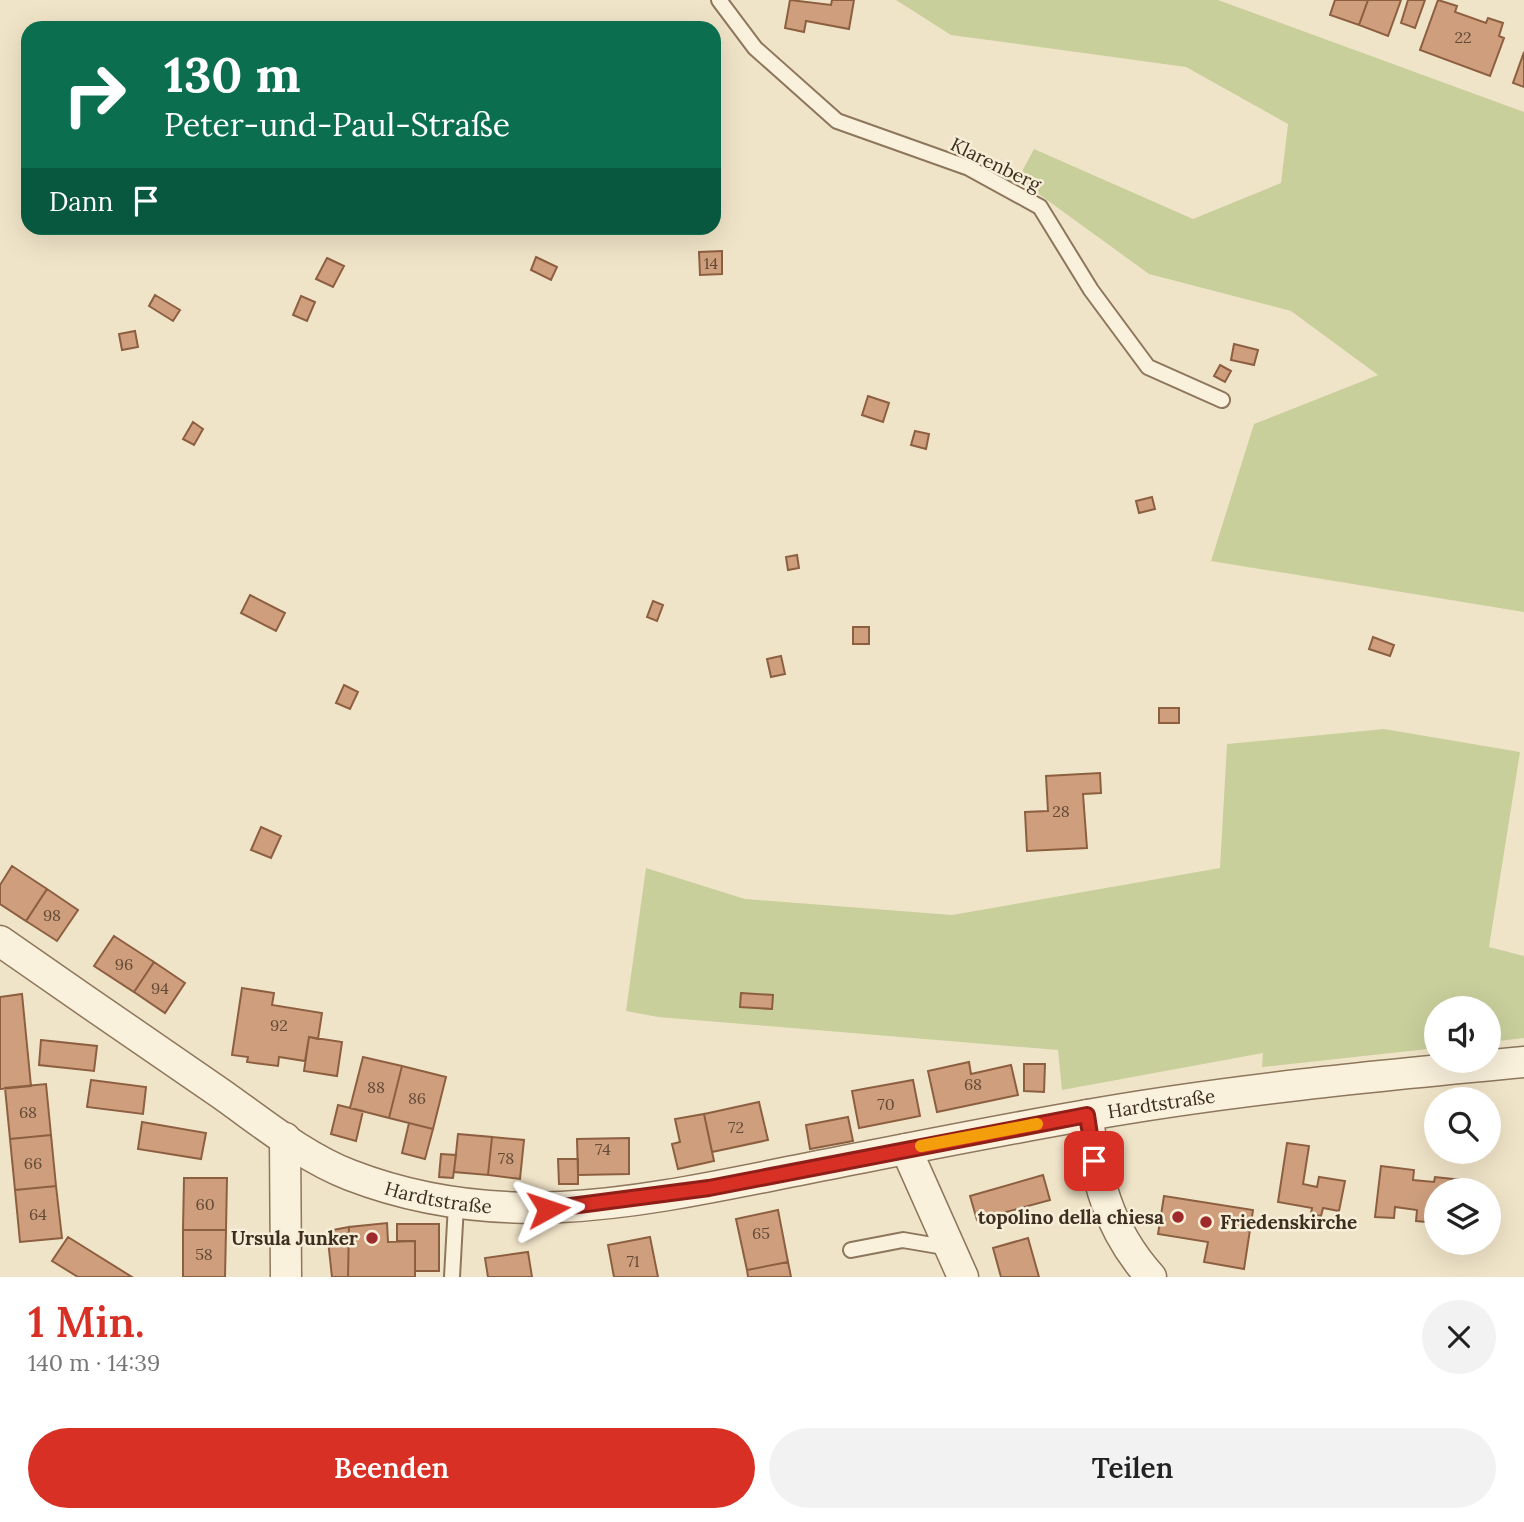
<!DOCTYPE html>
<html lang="de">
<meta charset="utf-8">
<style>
:root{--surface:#fff;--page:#f2f2f2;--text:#222;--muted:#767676;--accent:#d93025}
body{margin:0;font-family:Lora,serif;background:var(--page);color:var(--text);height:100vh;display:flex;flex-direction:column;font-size:26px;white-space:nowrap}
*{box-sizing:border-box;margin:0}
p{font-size:23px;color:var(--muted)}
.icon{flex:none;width:38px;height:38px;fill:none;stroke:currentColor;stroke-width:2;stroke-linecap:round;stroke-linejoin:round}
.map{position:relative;height:1277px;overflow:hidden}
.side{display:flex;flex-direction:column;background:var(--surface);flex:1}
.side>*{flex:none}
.guide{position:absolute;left:21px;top:21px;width:700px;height:214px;border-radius:21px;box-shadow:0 7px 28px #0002;background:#0b6e4f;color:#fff;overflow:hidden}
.fabs{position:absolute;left:1424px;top:996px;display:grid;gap:14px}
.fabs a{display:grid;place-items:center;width:77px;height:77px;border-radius:50%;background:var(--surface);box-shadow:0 7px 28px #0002;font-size:35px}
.pin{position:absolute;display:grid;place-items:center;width:60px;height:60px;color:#fff;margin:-30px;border-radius:14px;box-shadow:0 4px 10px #0006}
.me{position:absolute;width:77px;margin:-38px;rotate:85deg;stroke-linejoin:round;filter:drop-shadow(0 0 5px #0008)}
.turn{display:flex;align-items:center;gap:24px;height:147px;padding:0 28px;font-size:32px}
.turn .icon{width:91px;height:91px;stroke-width:2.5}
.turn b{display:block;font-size:49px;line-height:60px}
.then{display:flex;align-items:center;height:66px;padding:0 28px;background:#0003;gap:14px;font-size:26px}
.round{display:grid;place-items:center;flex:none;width:74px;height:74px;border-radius:37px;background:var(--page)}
.summary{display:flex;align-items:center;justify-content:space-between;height:119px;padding:0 28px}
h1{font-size:42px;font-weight:600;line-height:52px;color:var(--accent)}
.primary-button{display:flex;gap:14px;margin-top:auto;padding:14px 28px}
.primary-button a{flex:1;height:80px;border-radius:42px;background:var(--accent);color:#fff;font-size:28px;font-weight:600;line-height:80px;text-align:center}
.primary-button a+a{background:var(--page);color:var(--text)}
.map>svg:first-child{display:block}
.green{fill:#c9cf9b}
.building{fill:#cf9f7d;stroke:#8d5f41;stroke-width:2}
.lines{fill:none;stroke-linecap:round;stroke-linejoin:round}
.service-casing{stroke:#8d765c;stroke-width:18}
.minor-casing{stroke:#8d765c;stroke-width:33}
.service{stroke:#faf1dc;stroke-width:14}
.minor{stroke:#faf1dc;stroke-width:30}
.route-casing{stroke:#8d1f18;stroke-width:18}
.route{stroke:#d93025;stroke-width:12}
.slow{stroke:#f59e0b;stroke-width:12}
.poi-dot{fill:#9e2a2b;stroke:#f7eed8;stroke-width:2.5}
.labels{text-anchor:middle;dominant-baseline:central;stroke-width:5;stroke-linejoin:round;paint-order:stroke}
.number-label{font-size:16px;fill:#624a37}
.street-label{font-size:19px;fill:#3d2e20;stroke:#f7eed8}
.poi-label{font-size:19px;font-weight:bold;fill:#3d2e20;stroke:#f7eed8;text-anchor:end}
</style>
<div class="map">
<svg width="1524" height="1277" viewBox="0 0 1524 1277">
<rect width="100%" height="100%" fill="#f0e4c8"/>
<!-- green -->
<path class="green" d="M896,0H1218L1524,112V612L1211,561L1254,424L1378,375L1291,311L1149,274L1018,179L1034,149L1193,219L1281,183L1288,124L1186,67L951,35Z
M1384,729L1520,752L1489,947L1524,956V1038L1489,1042V1008H1437V1048L1262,1067L1263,1053L1062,1090L1058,1050L658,1017L626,1011L646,868L745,899L952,915L1220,868L1227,744Z"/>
<!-- building -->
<path class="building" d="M790,0L831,5L832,0H854L849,29L806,21L804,32L785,28Z
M1335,0H1368L1359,25L1330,15Z
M1368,0H1401L1388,36L1359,25Z
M1408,0H1425L1415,28L1401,23Z
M1438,0L1457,6L1455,12L1486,23L1488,18L1503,23L1499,36L1504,38L1490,76L1420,50Z
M1524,52V87L1513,83Z
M722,251V274L700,275L699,252Z
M536,257L557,267L551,280L531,270Z
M327,258L344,266L333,287L316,279Z
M155,295L180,310L173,321L149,306Z
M301,296L315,302L307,321L293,315Z
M135,331L138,347L122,350L119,334Z
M1234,344L1258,350L1254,365L1231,360Z
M1220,365L1231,371L1225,382L1214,376Z
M868,396L889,403L883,422L862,415Z
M193,422L203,429L194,445L183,439Z
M915,431L929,434L926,449L911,445Z
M1152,497L1155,509L1139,513L1136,501Z
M797,555L799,568L788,570L786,557Z
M250,595L285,613L276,631L241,613Z
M653,601L663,605L657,621L647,617Z
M853,627H869V644H853Z
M1373,637L1394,645L1390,656L1369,649Z
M781,656L785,674L771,677L767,659Z
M344,685L358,692L350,709L336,703Z
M1159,708H1179V723H1159Z
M1100,773L1101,793L1083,794L1087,848L1027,851L1025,812L1048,811L1046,776Z
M261,827L281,836L271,858L251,850Z
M12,866L47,889L26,921L0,904V885Z
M47,889L78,910L57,941L26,921Z
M114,936L154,962L134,992L94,966Z
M154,962L185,983L165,1013L134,992Z
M242,988L274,993L272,1005L322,1013L318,1039L309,1037L305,1061L279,1057L278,1066L247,1062L248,1057L232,1055Z
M741,993L773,995L772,1009L740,1007Z
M22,994L31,1086L0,1089V997Z
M309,1037L342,1042L337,1076L304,1071Z
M41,1040L97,1046L94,1071L39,1065Z
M363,1057L402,1066L389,1118L350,1108Z
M969,1062L971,1074L1011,1065L1018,1095L937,1112L928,1071Z
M1024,1064H1045L1044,1092L1024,1091Z
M402,1066L446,1077L433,1129L389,1118Z
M91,1080L146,1087L143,1114L87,1107Z
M913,1080L920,1116L859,1128L852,1091Z
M46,1084L51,1135L10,1139L5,1088Z
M759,1102L768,1140L712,1152L704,1114Z
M338,1105L363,1111L356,1141L331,1134Z
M704,1114L714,1161L678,1169L672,1144L680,1142L675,1119Z
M848,1117L853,1141L810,1149L806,1125Z
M142,1122L206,1133L201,1159L138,1149Z
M409,1123L433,1129L425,1159L402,1153Z
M458,1134L492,1137L488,1175L454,1172Z
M51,1135L56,1186L15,1190L10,1139Z
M492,1137L524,1140L520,1179L488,1175Z
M629,1138V1174L578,1175L577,1139Z
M1287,1143L1309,1146L1303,1184L1317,1187L1319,1177L1345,1181L1339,1211L1323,1208L1321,1216L1311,1214L1312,1208L1278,1202Z
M441,1154L456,1155L453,1178L439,1177Z
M558,1159H578V1184H559Z
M1381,1166L1414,1170L1413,1180L1434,1182L1435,1177L1462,1180L1461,1190H1437V1223L1416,1221L1417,1210L1395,1207L1394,1218L1375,1217Z
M1043,1175L1050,1200L977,1220L970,1196Z
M184,1178H227L226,1230H183Z
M56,1186L62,1238L20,1242L15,1190Z
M1164,1196L1253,1210L1244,1269L1204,1262L1208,1242L1158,1234Z
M778,1210L788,1262L747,1270L736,1219Z
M387,1223L388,1242L415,1241V1277H348L349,1227Z
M397,1224H439V1271H415V1241H397Z
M349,1227L348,1277H332L327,1231Z
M183,1230H226L225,1277H183Z
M68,1237L132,1277H78L52,1261Z
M650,1237L658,1277H614L608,1245Z
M1028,1238L1039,1277H1001L993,1248Z
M528,1252L532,1277H488L485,1258Z
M788,1262L791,1277H748L747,1270Z"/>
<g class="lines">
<defs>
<path id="service" d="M719,0L755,48L837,121L969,168L1040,207L1091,290L1148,367L1222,400
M851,1250L903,1240L950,1248
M452,1277L456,1205"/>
<g id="minor">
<path id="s1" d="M0,941C73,992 147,1043 220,1093C260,1121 303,1157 350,1175C505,1235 647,1200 804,1169C896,1151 989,1132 1082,1116C1228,1090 1376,1076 1524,1062"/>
<path d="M1087,1115C1097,1178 1106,1227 1151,1277"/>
<path d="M285,1138L286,1277"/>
<path d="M906,1149L963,1277"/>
</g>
</defs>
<!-- service casing -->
<use href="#service" class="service-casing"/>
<!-- minor casing -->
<use href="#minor" class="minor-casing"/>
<!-- service -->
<use href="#service" class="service"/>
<!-- minor -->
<use href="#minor" class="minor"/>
</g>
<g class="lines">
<defs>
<path id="route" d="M548,1209L709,1188L1087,1115L1094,1161"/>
</defs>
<!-- route casing -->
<use href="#route" class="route-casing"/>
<!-- route -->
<use href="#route" class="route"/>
<!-- slow -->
<path class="slow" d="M921,1146L1037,1124"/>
</g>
<!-- markers -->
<g class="poi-dot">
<circle cx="1178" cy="1217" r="7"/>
<circle cx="1206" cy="1222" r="7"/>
<circle cx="372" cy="1238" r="7"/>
</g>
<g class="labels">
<!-- number labels -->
<g class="number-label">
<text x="1463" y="37">22</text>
<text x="711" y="263">14</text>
<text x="1061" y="811">28</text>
<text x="52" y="915">98</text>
<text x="124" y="964">96</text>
<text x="160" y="988">94</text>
<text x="279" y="1025">92</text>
<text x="973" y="1084">68</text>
<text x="376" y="1087">88</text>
<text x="417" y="1098">86</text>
<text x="886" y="1104">70</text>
<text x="28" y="1112">68</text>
<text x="736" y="1127">72</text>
<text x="603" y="1149">74</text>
<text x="506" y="1158">78</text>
<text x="33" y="1163">66</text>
<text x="205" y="1204">60</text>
<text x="38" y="1214">64</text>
<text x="761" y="1233">65</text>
<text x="204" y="1254">58</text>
<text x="633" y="1261">71</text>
</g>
<!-- street labels -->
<g class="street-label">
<text transform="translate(996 164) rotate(26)">Klarenberg</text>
<text stroke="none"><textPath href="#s1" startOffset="1246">Hardtstraße</textPath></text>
<text stroke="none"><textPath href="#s1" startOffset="513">Hardtstraße</textPath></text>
</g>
<!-- poi labels -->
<g class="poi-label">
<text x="1164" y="1217">topolino della chiesa</text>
<text x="1220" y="1222" text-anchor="start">Friedenskirche</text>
<text x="358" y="1238">Ursula Junker</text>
</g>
</g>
</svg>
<div class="fabs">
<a><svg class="icon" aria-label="sound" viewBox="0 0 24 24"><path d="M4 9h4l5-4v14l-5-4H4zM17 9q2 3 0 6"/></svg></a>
<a><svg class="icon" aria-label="search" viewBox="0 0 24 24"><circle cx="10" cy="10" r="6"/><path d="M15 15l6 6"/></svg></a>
<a><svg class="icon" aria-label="layers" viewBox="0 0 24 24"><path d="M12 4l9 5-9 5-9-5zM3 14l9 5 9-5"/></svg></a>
</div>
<div class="pin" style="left:1094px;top:1161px;background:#d93025"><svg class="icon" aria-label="arrive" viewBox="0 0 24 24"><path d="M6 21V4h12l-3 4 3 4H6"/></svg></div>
<svg class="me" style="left:548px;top:1209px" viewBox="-20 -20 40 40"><path d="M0-17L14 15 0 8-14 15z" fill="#d93025" stroke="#fff" stroke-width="4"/></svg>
<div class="guide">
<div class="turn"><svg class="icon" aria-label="right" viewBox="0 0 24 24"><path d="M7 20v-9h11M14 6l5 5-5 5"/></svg><div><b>130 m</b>Peter-und-Paul-Straße</div></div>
<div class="then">Dann<svg class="icon" aria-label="arrive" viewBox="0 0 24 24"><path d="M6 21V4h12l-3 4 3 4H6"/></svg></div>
</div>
</div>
<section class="side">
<div class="summary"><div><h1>1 Min.</h1><p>140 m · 14:39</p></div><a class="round"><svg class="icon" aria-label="close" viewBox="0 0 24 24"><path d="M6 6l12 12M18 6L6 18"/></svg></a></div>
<div class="primary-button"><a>Beenden</a><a>Teilen</a></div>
</section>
